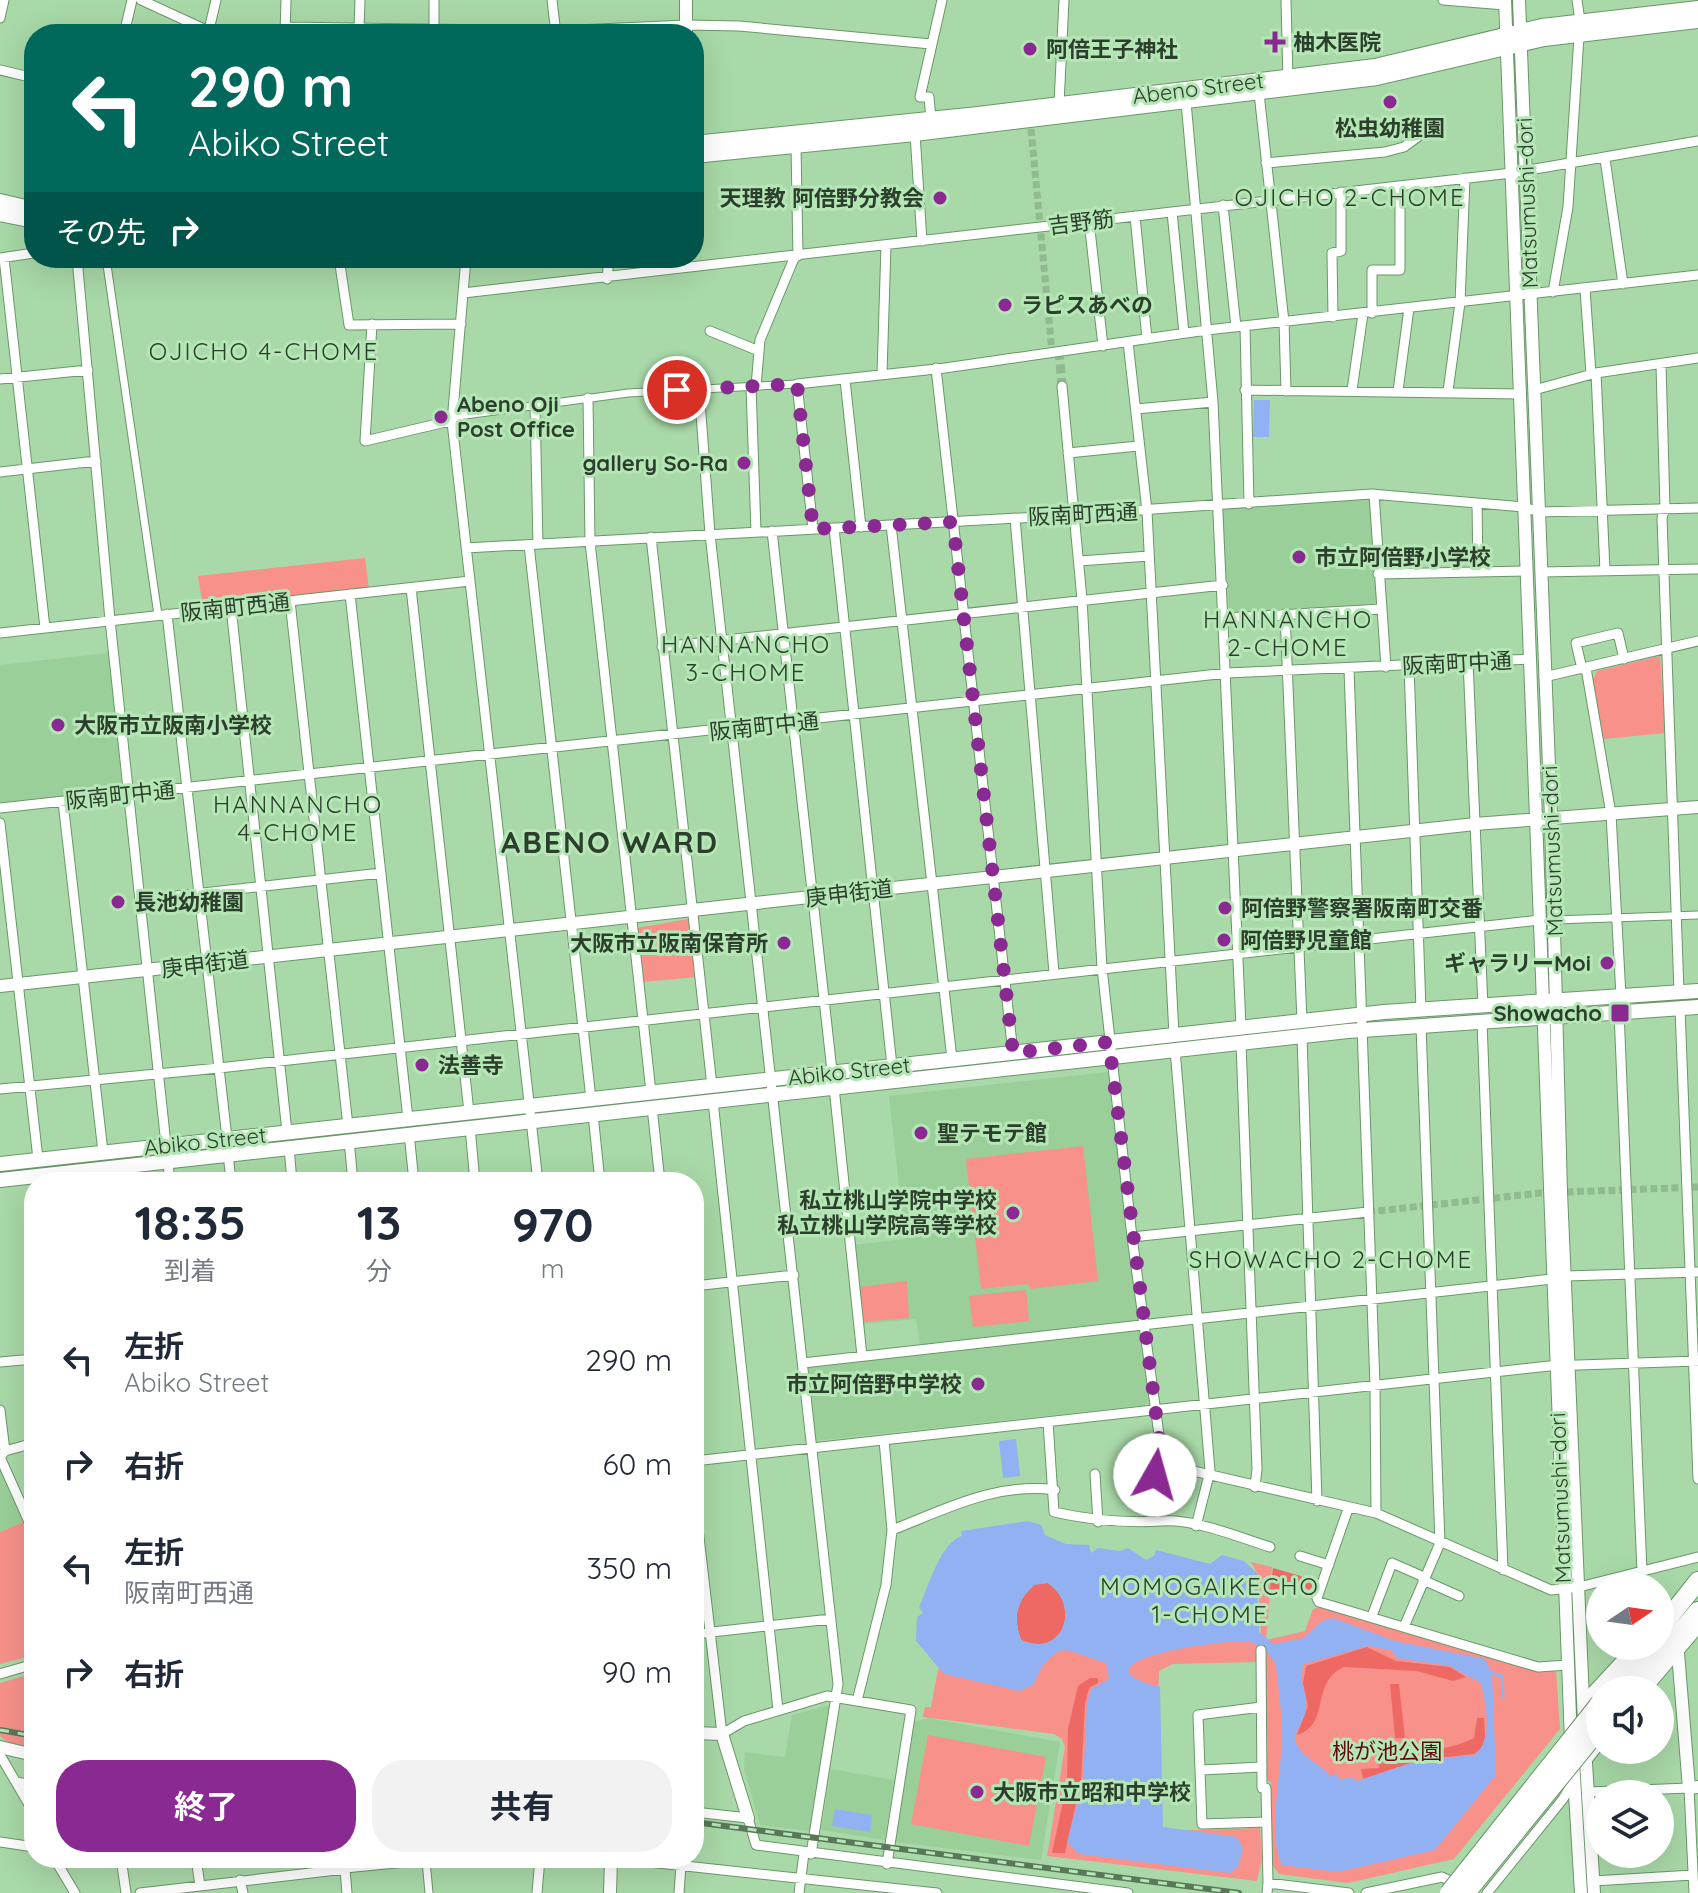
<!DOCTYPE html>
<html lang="ja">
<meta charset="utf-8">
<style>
:root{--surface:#fff;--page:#f2f2f3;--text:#1f2937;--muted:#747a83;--accent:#8a2992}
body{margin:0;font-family:Quicksand,"Noto Sans JP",sans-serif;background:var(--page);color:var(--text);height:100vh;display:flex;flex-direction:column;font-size:30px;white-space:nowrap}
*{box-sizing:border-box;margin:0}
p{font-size:26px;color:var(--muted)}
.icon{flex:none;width:44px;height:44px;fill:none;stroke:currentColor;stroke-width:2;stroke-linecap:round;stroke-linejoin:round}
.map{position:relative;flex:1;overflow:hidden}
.side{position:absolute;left:24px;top:1172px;width:680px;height:696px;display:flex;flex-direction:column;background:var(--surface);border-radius:32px;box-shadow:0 8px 32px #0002}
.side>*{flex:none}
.top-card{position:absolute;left:24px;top:24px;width:680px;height:244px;border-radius:32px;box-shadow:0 8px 32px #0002;background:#00695c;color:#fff;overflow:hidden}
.needle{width:52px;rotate:77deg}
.buttons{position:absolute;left:1586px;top:1572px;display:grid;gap:16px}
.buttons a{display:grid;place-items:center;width:88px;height:88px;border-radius:50%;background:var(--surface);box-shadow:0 8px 32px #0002;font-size:40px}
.pin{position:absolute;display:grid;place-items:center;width:68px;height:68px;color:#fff;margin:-34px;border:4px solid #fff;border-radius:50%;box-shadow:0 2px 8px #0007}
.me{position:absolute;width:88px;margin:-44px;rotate:7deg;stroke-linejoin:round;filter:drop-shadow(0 0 6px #0008)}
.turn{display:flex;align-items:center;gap:28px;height:168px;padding:0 32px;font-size:36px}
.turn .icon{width:104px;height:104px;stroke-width:2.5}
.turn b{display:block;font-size:56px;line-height:68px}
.then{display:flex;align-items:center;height:76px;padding:0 32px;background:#0003;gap:16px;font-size:30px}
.eta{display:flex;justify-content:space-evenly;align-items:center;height:136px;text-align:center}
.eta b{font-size:48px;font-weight:700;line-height:56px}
.primary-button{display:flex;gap:16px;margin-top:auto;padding:16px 32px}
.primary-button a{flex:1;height:92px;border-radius:32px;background:var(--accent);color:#fff;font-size:32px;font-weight:700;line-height:92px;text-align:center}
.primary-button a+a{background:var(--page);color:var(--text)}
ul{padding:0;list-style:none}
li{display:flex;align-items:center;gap:24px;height:104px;padding:0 32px}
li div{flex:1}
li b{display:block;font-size:30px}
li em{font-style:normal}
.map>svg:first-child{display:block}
.built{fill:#9acf99}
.green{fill:#f7918a}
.forest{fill:#ee6964}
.water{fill:#92b1f2;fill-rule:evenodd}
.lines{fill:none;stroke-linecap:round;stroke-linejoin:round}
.stream{stroke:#92b1f2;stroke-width:3}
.pedestrian-tunnel{stroke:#90ba8f;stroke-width:7;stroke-dasharray:7 3.5;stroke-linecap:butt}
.minor-tunnel{stroke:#90ba8f;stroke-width:9;stroke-dasharray:9 4.5;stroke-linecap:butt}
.pedestrian-casing{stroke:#6a976a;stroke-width:9}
.minor-casing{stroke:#6a976a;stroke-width:11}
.tertiary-casing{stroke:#6a976a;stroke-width:14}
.primary-casing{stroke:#6a976a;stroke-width:16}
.motorway-casing{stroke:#6a976a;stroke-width:20}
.pedestrian{stroke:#fff;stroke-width:7}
.minor{stroke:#fff;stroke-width:9}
.tertiary{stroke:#fff;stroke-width:12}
.primary{stroke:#fff;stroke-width:14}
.motorway{stroke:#fff;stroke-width:18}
.rail-casing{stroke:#597759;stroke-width:6}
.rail{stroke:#b5e6b5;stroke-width:3;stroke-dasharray:9;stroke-linecap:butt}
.motorway-bridge-casing{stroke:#6a976a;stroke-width:20;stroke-linecap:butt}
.motorway-bridge{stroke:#fff;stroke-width:18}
.route{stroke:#8a2992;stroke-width:14;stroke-dasharray:0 25.2}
.poi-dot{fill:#8a2992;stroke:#b5e6b5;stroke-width:3}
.labels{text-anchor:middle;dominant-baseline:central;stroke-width:6;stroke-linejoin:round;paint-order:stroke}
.poi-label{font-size:22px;font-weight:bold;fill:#2c3f2c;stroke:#b5e6b5;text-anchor:start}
.street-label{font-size:22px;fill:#2c3f2c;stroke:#b5e6b5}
.park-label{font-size:22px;fill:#600a10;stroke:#b5e6b5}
.neighbourhood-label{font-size:24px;letter-spacing:2px;fill:#2c3f2c;stroke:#b5e6b5}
.district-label{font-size:30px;font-weight:bold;letter-spacing:2px;fill:#2c3f2c;stroke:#b5e6b5}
</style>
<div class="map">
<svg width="1698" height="1893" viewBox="0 0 1698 1893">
<rect width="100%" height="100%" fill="#a9d9a8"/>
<!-- built -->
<path class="built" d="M1370,499L1377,606L1229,615L1222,509Z
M109,653L122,786L117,790L0,803V665Z
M1108,1072L1138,1318L1134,1322L920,1346L916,1319L862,1324L854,1245L905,1239L889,1096Z
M1140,1330L1149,1402L1145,1405L815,1441L806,1367Z
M0,1467L23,1522L0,1532Z
M833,1704L810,1831L760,1825L744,1769L745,1752L785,1757L792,1715Z
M928,1718L1060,1742L1041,1860L895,1842L914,1722Z
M831,1769L894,1780L885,1840L821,1830Z"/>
<!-- green -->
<path class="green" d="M365,558L369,589L203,607L198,576Z
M1660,656L1666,733L1603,739L1592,681L1597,671Z
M688,919L696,977L643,982L637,928Z
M1083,1146L1098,1281L1030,1289L1028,1284L981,1289L966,1159Z
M907,1281L909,1318L864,1322L860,1287Z
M1026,1290L1029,1321L973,1327L969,1296Z
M23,1522L34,1544V1655L0,1664V1532Z
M1251,1562L1272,1567L1266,1640L1305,1631L1313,1609L1320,1607L1539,1671L1556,1670L1560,1729L1454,1859L1348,1883L1279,1874L1272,1865L1271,1782L1265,1780L1258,1662L1173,1664L1159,1671L1157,1738L1162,1827L1166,1831L1260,1828L1262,1859L1257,1881L1047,1856L1065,1747L1062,1739L1054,1734L923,1717L925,1707H931L938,1670L955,1645L1261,1636L1258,1575Z
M34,1673V1749L10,1744L0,1736V1683Z
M928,1735L1046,1757L1029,1846L911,1824Z"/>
<!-- forest -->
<path class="forest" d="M1273,1568L1318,1581L1309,1590L1292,1581L1278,1590L1270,1589Z
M1048,1583C1081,1605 1064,1659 1021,1640C1013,1617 1016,1601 1035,1584Z
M1367,1647L1396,1661L1450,1667L1466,1677L1453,1681L1417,1671L1344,1667C1309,1683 1332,1724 1297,1735L1308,1706L1303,1683L1306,1666Z
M1090,1678H1098V1683L1089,1688L1085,1703L1081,1781L1065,1853H1052L1067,1783L1068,1729L1078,1686Z
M1390,1684H1399L1405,1738H1395Z
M1477,1718H1484L1485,1737L1482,1748L1474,1754L1420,1760L1363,1779L1361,1769L1379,1768L1378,1758L1401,1759V1752C1431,1748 1445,1752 1474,1738Z"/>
<!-- water -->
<path class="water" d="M1254,400H1270L1269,437H1253Z
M1016,1439L1020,1476L1003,1478L999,1441Z
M1028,1521L1041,1525L1045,1535L1066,1544L1089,1545L1091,1553L1098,1548L1120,1551L1128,1548L1146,1560L1154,1556L1156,1550L1210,1564L1222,1555L1244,1561L1257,1573L1259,1632L1274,1644L1304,1638L1322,1621L1333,1618L1395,1641L1485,1659L1492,1673L1496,1775L1435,1850L1338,1872L1282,1865C1267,1834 1281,1775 1282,1740C1283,1716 1278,1689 1276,1665C1271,1655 1260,1643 1248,1642C1224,1638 1062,1663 1160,1687L1163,1827L1237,1837L1243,1849L1238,1867L1230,1873L1079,1854L1067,1842L1083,1781L1087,1703L1091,1689L1109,1679L1106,1663L1067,1650L1058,1651L1043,1665L1033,1685L1019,1691L944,1674L916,1641L917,1617L923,1613L919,1607C929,1585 941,1542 962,1536L961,1531ZM1048,1583C1081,1605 1064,1659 1021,1640C1013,1617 1016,1601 1034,1585ZM1368,1646L1391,1650L1397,1658L1450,1666L1481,1683C1486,1705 1494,1740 1474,1755L1420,1760L1357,1781L1351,1777L1339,1780L1338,1774L1330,1776C1321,1764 1304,1759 1297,1745C1291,1732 1305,1722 1306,1709C1308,1693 1297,1680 1304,1664Z
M835,1809L872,1815L870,1832L832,1826Z"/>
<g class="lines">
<!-- stream -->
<path class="stream" d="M1492,1673L1502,1676L1503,1697"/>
<!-- pedestrian-tunnel -->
<path class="pedestrian-tunnel" d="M1031,129L1052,352
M1368,1212L1540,1193L1698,1187"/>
<!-- minor-tunnel -->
<path class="minor-tunnel" d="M1059,351L1062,386"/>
<defs>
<path id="pedestrian" d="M106,258L158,615
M458,416L628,393L797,384
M1554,920L1698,915
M589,1858L611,1859
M426,1861L429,1893
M345,1869L457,1858"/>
<path id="minor" d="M141,0L215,34
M552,0L556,34
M1286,0L1288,81
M1443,0L1505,5
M0,18L4,0
M285,27L555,31L686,25L739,26L931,44
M359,29L360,0
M434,29V0
M124,34L132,0
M208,34L216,0
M285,34L286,0
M0,70L34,78
M1259,93L1284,322L1286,391
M1186,102L1213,402L1241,1027
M1059,104L1064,0
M931,119L929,97H920L942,0
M915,134L922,241
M796,146L798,256
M1605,159L1623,284
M1266,163L1385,152L1404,147L1423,133
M1223,205L1236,327
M1172,212L1184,333
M1135,216L1147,339
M1089,221L1103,346
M0,258L34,253
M4,258L45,628
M77,258L110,620L170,1182
M339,258L349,325L461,324
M466,258L452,422L538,1182
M607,279L609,258
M1585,289L1591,374
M1553,292L1568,207L1580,21L1577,0
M463,293L1512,173L1698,141
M1372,313V270H1400V186
M1333,317L1332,253L1341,251V192
M372,324L365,441L454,420
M1245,326L1249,504
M710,331L759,351
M1128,342L1147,511L1174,1035
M1661,365L1665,508L1662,518L1679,992
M936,368L1013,1053
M1596,373L1605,571
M882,374L886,245
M0,379L88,370
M845,380L861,527
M751,386L756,532
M756,386L760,340L795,256
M1062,386L1082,599L1102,968L1132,1237L1163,1464L1376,1513L1551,1590L1579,1587L1698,1557
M699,388L710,534L838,1684L811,1854
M1245,390L1521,394
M1352,390L1363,314
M1534,390L1596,373L1698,358
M1398,391L1409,308
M1448,391L1460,303L1465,178
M588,398L590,542L651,1092
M535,406L538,544
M1136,409L1213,402
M1068,453L1138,446
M0,472L96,461
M1374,494L1386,667
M1477,503L1478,571
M1015,518L1054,973
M891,525L952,1059
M834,528L892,1066
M813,529L797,384L945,368L1207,330L1698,275
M772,531L832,1071
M651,537L712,1086
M529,545L591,1099
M466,548L1038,517L1371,494L1524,507L1539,512L1698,508
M1079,561L1149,556
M1541,572L1698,569
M1378,574L1527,571
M411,588L469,1112
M350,594L408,1119
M290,601L348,1126
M231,607L287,1132
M167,614L227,1138
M1285,614L1302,1021
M1225,618L1381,609
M0,633L470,581
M662,647L1223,585
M1468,661L1483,1007
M1409,665L1421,1010
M1586,668L1611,814L1621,996
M1349,669L1375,1385L1376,1513
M1582,669L1576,643L1618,633L1624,659
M1544,677L1698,641
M63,802L103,1152
M0,808L1227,673L1529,659
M0,823L38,1159
M141,900L381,873
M1680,1008L1698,1479
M1619,1011L1642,1572
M1482,1022L1503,1570
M1302,1036L1317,1501
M1241,1043L1257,1469L1255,1487
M1175,1049L1210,1471L1196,1526
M834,1087L862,1356
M0,1089L219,1068L1540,920
M713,1101L778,1710
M652,1107L660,1182
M593,1114L600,1182
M470,1127L475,1182
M409,1133L414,1182
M349,1140L353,1182
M289,1147L292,1182
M228,1153L231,1182
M1132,1237L1368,1212
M1566,1276L1698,1272
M694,1286L794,1275
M0,1362L34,1359
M803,1363L1552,1279
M0,1410L5,1451
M1048,1422L1054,1512C1090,1520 1129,1523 1162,1521C1196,1519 1238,1537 1270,1547
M34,1443L5,1451L0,1457L34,1533
M694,1461L1549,1366L1698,1361
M1095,1474L1098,1522
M1124,1478L1155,1475L1162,1462
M694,1494L722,1734L744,1721L827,1696L911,1710L887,1864
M1348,1509L1317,1598L1319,1602L1538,1667L1568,1665
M892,1530C946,1509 996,1482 1055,1490
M1300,1556L1329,1565
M1423,1580L1459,1596
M1372,1616L1392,1563L1424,1577
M1404,1627L1440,1543L1421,1026
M694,1634L831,1619
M1261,1650L1262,1788H1266L1268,1883
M0,1674L34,1664
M1646,1690L1698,1629
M857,1701L886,1585L892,1530L884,1440
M1583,1701L1634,1646
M1261,1707L1198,1715L1202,1824L1266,1822
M0,1755L34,1813
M1585,1763L1600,1744
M1201,1770L1262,1767
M16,1782L34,1785
M1588,1792L1689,1788L1694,1893
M694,1812L748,1818L756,1845L1128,1893
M0,1842L34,1847
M54,1858L75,1893
M121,1858L126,1893
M196,1858L200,1886
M344,1858L347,1893
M425,1858L426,1861
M611,1858L937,1893
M240,1880L243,1893
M1593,1881L1693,1875
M140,1893L345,1869
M537,1893L540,1858
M679,1893L681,1865
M799,1893L804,1853
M1267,1893L1268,1883L1349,1893
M1366,1893L1442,1877L1459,1885
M1487,1893L1563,1799L1575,1779"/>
<path id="tertiary" d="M686,0V34
M1505,0L1571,1742
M1519,0L1551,818L1561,1192L1584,1723
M0,986L1475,824L1698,807
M1678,1653L1689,1788L1698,1787
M694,1733L722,1734L748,1818
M1585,1746L1594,1893
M0,1747L34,1755
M1573,1760L1581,1893
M610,1893L611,1859"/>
<path id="primary" d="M694,143L978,114L1375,66L1542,26L1698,8
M694,156L915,134L1377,78L1544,39L1698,21
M0,201L34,209
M0,214L34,221
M0,1164L1384,1012L1698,991
M0,1180L1348,1031L1698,1007"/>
<path id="motorway" d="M1660,1629L1698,1581
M1611,1690L1646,1646
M1632,1690L1698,1611"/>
</defs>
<!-- pedestrian casing -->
<use href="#pedestrian" class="pedestrian-casing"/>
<!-- minor casing -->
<use href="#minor" class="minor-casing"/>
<!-- tertiary casing -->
<use href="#tertiary" class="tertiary-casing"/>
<!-- primary casing -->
<use href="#primary" class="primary-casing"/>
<!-- motorway casing -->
<use href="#motorway" class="motorway-casing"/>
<!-- pedestrian -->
<use href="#pedestrian" class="pedestrian"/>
<!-- minor -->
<use href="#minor" class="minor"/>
<!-- tertiary -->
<use href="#tertiary" class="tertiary"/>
<!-- primary -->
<use href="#primary" class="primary"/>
<!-- motorway -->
<use href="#motorway" class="motorway"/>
<defs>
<path id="rail" d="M0,1730L34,1736
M694,1822L1239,1893"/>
</defs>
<!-- rail casing -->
<use href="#rail" class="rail-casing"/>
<!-- rail -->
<use href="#rail" class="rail"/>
<defs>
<path id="motorway-bridge" d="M1449,1893L1600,1703
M1466,1893L1600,1728"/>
</defs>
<!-- motorway-bridge casing -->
<use href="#motorway-bridge" class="motorway-bridge-casing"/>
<!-- motorway-bridge -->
<use href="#motorway-bridge" class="motorway-bridge"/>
</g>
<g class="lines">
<!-- route -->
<path class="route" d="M677,390L797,384L813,529L953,522L1013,1053L1109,1042L1162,1462L1155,1475"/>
</g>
<!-- markers -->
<g class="poi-dot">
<path d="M1271 30h8v8h8v8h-8v8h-8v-8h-8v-8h8z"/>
<circle cx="1030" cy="49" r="8"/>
<circle cx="1390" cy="102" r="8"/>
<circle cx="940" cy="198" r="8"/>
<circle cx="1005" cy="305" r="8"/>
<circle cx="441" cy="417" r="8"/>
<circle cx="744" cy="463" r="8"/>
<circle cx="1299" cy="557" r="8"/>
<circle cx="58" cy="725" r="8"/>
<circle cx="118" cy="902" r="8"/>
<circle cx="1225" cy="908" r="8"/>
<circle cx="1224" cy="940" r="8"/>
<circle cx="784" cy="943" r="8"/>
<circle cx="1607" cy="963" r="8"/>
<rect x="1610" y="1003" width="20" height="20" rx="4"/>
<circle cx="422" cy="1065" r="8"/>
<circle cx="921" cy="1133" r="8"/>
<circle cx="1013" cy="1213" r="8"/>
<circle cx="978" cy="1384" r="8"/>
<circle cx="977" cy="1792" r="8"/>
</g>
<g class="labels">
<!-- poi labels -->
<g class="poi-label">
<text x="1293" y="42">柚木医院</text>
<text x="1046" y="49">阿倍王子神社</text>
<text x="1390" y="128" text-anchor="middle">松虫幼稚園</text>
<text x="924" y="198" text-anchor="end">天理教 阿倍野分教会</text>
<text x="1021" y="305">ラピスあべの</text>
<text x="457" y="404">Abeno Oji<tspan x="457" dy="25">Post Office</tspan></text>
<text x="728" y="463" text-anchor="end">gallery So-Ra</text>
<text x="1315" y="557">市立阿倍野小学校</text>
<text x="74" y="725">大阪市立阪南小学校</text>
<text x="134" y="902">長池幼稚園</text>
<text x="1241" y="908">阿倍野警察署阪南町交番</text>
<text x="1240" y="940">阿倍野児童館</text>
<text x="768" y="943" text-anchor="end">大阪市立阪南保育所</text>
<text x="1591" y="963" text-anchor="end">ギャラリーMoi</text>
<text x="1602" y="1013" text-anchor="end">Showacho</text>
<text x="438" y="1065">法善寺</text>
<text x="937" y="1133">聖テモテ館</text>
<text x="997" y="1200" text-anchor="end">私立桃山学院中学校<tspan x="997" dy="25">私立桃山学院高等学校</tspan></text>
<text x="962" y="1384" text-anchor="end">市立阿倍野中学校</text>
<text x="993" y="1792">大阪市立昭和中学校</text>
</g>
<!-- street labels -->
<g class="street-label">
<text transform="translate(1198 88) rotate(-7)">Abeno Street</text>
<text transform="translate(1527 203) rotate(-92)">Matsumushi-dori</text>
<text transform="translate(1081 222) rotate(-7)">吉野筋</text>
<text transform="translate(1083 514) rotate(-3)">阪南町西通</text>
<text transform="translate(235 607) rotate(-6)">阪南町西通</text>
<text transform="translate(1457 663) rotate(-3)">阪南町中通</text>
<text transform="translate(764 726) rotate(-6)">阪南町中通</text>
<text transform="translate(120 795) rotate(-6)">阪南町中通</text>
<text transform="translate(1552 851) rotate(-92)">Matsumushi-dori</text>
<text transform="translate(849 893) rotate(-7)">庚申街道</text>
<text transform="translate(205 964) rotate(-7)">庚申街道</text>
<text transform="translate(849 1071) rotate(-6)">Abiko Street</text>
<text transform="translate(205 1141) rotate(-6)">Abiko Street</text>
<text transform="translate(1560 1498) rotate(-92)">Matsumushi-dori</text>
</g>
<!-- park labels -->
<g class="park-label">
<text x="1387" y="1751">桃が池公園</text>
</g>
<!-- neighbourhood labels -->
<g class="neighbourhood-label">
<text x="1350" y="197">OJICHO 2-CHOME</text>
<text x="264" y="351">OJICHO 4-CHOME</text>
<text x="1288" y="619">HANNANCHO<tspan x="1288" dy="28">2-CHOME</tspan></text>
<text x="746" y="644">HANNANCHO<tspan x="746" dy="28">3-CHOME</tspan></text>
<text x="298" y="804">HANNANCHO<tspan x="298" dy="28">4-CHOME</tspan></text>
<text x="1331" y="1259">SHOWACHO 2-CHOME</text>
<text x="1210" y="1586">MOMOGAIKECHO<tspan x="1210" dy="28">1-CHOME</tspan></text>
</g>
<!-- district labels -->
<g class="district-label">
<text x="610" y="842">ABENO WARD</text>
</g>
</g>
</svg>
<div class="buttons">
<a><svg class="needle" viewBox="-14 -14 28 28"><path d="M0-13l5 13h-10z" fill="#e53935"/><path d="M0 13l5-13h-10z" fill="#747a83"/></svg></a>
<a><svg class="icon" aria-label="sound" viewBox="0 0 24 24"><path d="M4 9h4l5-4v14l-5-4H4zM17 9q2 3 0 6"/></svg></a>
<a><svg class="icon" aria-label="layers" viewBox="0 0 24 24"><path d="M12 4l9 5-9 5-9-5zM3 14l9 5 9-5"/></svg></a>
</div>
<div class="pin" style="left:677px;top:390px;background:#d93025"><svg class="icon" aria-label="arrive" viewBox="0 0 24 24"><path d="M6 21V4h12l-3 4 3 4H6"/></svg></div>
<svg class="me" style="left:1155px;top:1475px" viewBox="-20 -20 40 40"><circle r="19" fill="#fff"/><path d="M0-13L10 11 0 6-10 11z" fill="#8a2992"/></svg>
<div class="top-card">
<div class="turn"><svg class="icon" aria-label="left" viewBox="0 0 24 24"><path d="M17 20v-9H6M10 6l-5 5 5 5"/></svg><div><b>290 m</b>Abiko Street</div></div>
<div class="then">その先<svg class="icon" aria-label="right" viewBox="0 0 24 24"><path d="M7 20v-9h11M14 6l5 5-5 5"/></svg></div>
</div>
<section class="side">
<div class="eta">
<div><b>18:35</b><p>到着</p></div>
<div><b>13</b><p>分</p></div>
<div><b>970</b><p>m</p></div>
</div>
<ul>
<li><svg class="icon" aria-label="left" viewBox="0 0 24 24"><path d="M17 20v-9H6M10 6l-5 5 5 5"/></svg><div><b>左折</b><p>Abiko Street</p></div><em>290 m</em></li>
<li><svg class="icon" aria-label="right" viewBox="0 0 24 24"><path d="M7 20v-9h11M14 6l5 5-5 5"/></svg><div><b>右折</b></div><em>60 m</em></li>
<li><svg class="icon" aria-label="left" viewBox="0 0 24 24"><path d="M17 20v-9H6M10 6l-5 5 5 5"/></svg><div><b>左折</b><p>阪南町西通</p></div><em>350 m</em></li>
<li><svg class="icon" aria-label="right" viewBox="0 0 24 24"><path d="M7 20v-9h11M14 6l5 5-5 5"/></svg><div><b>右折</b></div><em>90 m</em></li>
</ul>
<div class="primary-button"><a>終了</a><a>共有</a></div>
</section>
</div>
